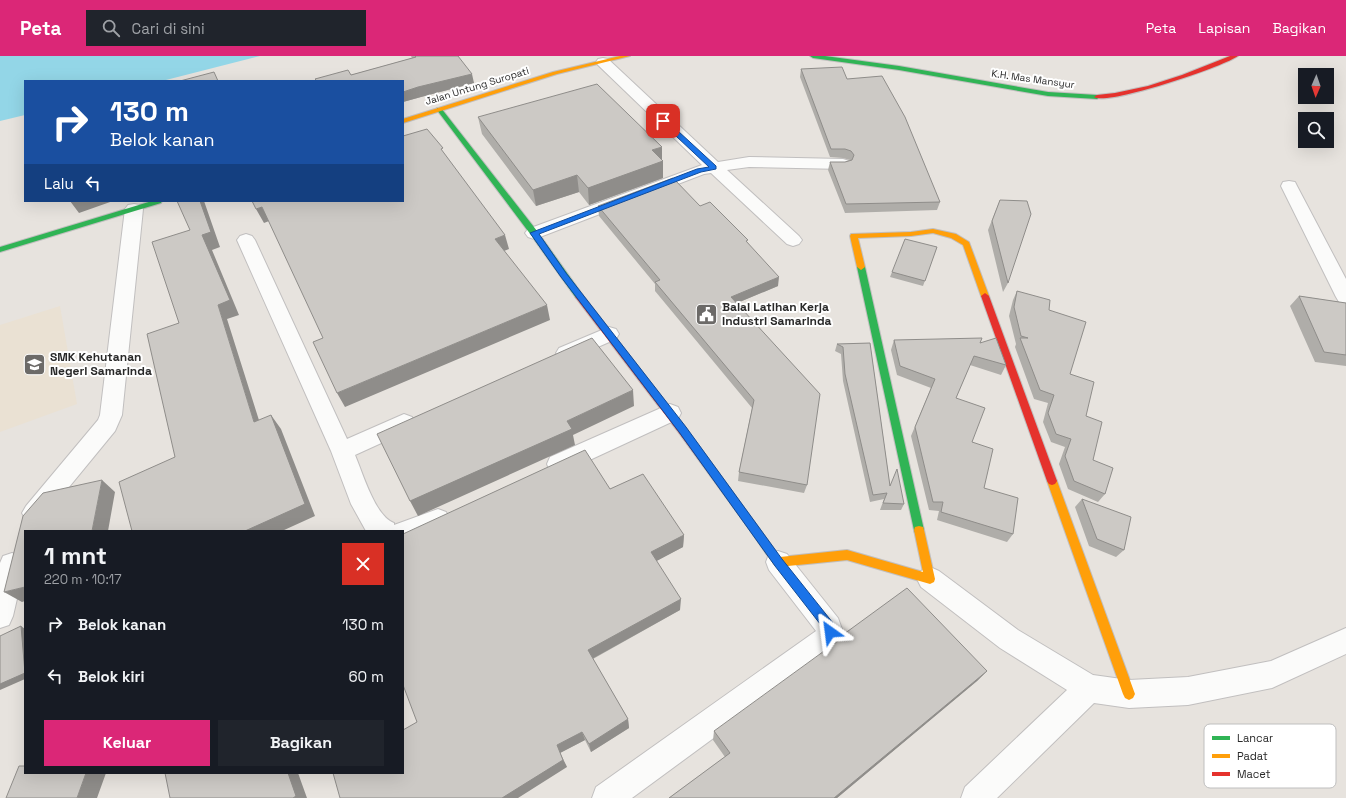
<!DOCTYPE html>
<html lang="id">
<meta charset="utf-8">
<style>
:root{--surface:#171b24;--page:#20242c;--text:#f1f3f6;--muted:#9ea1a6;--accent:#db2777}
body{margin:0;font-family:"Space Grotesk",sans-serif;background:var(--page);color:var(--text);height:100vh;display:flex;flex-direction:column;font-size:15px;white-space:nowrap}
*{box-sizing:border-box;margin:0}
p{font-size:13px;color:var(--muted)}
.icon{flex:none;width:22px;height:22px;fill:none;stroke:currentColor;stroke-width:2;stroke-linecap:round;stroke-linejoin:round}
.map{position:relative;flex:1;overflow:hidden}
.sheet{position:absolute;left:24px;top:474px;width:380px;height:244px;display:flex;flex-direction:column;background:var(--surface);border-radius:0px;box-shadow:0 4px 16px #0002}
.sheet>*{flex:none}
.top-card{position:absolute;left:24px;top:24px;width:380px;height:122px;border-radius:0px;box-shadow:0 4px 16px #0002;background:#1a4fa0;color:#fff;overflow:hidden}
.needle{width:26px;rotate:182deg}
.tools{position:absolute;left:1298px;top:12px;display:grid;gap:8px}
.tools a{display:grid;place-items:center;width:36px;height:36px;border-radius:0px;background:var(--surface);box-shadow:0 4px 16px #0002;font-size:20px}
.pin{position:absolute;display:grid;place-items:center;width:34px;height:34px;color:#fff;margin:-17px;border-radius:8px;box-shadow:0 2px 6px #0006}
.me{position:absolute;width:44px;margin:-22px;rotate:329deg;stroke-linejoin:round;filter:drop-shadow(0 0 3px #0008)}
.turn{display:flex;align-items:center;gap:14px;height:84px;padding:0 20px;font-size:18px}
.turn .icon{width:52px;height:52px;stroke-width:2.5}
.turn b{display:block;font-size:28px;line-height:34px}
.then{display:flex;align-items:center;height:38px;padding:0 20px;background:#0003;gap:8px;font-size:15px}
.round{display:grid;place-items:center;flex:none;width:42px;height:42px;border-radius:0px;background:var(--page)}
.headline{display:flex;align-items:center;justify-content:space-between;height:68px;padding:0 20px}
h1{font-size:24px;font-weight:600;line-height:30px}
.primary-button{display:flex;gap:8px;margin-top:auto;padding:8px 20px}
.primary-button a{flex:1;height:46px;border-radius:0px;background:var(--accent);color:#fff;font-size:16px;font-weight:600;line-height:46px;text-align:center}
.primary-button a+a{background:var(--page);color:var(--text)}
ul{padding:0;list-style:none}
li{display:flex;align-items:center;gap:12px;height:52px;padding:0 20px}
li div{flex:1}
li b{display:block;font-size:15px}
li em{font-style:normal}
header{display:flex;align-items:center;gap:24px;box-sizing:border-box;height:56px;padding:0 20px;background:var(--accent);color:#fff}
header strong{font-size:19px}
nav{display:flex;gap:22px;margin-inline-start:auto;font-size:14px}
.search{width:280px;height:36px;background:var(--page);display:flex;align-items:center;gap:10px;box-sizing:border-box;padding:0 14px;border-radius:0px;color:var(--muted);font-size:15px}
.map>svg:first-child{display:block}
.education{fill:#eae1d3}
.water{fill:#93d6e7}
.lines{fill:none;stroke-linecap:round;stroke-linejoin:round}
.street-casing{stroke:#c1bfbf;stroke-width:2}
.fast-casing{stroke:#c1bfbf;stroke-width:2}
.slow-casing{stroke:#c1bfbf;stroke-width:2}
.jam-casing{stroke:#c1bfbf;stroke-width:2}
.street{fill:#fbfbfa;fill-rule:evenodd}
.fast{fill:#30b455;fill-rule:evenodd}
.slow{fill:#ff9f0a;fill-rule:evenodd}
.jam{fill:#e5322d;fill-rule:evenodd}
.wall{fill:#afada9}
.shaded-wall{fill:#8f8d8a}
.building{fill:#ccc9c5;stroke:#8f8d8a}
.route{fill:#1a73e8;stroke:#114b97}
.labels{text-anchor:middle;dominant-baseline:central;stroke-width:4;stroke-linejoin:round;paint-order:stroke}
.far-street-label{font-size:10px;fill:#292929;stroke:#fff}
.poi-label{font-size:12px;font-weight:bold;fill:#292929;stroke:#fff;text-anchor:start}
.key{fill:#fff;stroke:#bfbfbf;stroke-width:1}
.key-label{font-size:11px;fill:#292929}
</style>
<header>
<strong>Peta</strong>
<div class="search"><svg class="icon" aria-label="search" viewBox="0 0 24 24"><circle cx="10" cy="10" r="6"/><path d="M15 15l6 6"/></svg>Cari di sini</div>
<nav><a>Peta</a><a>Lapisan</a><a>Bagikan</a></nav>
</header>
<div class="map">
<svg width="1346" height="742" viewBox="0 0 1346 742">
<rect width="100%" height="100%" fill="#e7e3de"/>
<!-- education -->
<path class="education" d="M60,250L77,348L0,376V269Z"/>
<!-- water -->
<path class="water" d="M0,0H260L162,25H25V59L0,65Z"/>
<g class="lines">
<defs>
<path id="street" d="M603,2L608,3L718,106L749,101L843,103L849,105L851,108L849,111L843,113L749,111L727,114L799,180L802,184L799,188L793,190L787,188L711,117L704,118L540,181L534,183L528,181L525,177L528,173L702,109L598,9L596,6L598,3Z
M1289,125L1295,126L1297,130L1346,223V248L1339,246L1336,241L1281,130L1283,126Z
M134,148L140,149L143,153L122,359L115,375L42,464L34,467L26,464L22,457L26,450L98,364L100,359L125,153L128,149Z
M246,178L252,180L255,184L347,383L404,358L412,361L415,367L412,373L355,399C363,418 375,460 394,467V469L438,453L446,456L450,463C443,478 418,483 403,488V475H366L351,448L331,395L237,184L240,180Z
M609,271L616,273L619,278L616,283L566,305L559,302L556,297L559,292Z
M670,348L678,351L681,357L678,363L566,415L558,417L550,415L547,408L550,401Z
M778,495L787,498L838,562L843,576L836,592L632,742H592L596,731L816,575L769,514L766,506L769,498Z
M12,497L21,500L25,508L13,560L9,569L0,572V507L3,500Z
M930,511L939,515L1018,574L1093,619L1129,624L1188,621L1271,605L1346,572V598L1272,632L1188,649L1129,652L1094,647L997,742H961L965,731L1067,634L1000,592L921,531L917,523L921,515Z"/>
<path id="fast" d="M810,0H825L899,10L1048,36L1097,39L1100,41L1097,43L1048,40L899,14L813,2Z
M437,52H441L537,175L582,238L583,240L582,242H576L531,179L437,54Z
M152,145H162L161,147L0,196V191Z
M861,208L865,211L924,474L923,477L919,478L915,477L914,474L857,211Z"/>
<path id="slow" d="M620,0H630L557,18L403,67V63L553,16Z
M933,173L956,178L969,186L989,240L988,242L985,243L981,240L963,189L951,182L933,177L911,180L858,182L865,211L861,214L857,211L850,180L851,178L911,176Z
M1052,421L1055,422L1057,425L1135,638L1133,642L1129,644L1125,642L1123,638L1047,425L1049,422Z
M750,463L753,464L780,501L847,494L923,516L914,474L915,471L919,470L923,471L924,474L935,523L934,526L930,528L847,504L778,511L774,509L747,470L745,467L747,464Z"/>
<path id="jam" d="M1230,0H1238C1223,11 1107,50 1094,41L1097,39L1115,37L1148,30L1182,19Z
M579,237L582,238L685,371L753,464L755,467L753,470L750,471L747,470L679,377L576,242L575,240L576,238Z
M985,237L989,240L1057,425L1055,428L1052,429L1049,428L1047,425L981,240Z"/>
</defs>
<!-- street casing -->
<use href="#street" class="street-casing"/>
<!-- fast casing -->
<use href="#fast" class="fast-casing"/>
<!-- slow casing -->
<use href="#slow" class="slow-casing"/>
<!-- jam casing -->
<use href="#jam" class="jam-casing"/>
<!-- street -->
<use href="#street" class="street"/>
<!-- fast -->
<use href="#fast" class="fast"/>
<!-- slow -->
<use href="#slow" class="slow"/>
<!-- jam -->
<use href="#jam" class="jam"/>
</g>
<!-- wall -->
<path class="wall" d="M411,0H458L474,27L421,41L403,46V25H316L315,23L351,19L412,2Z
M801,13L847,23L940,146L937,154L845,157L828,114L830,106H845L850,104L843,102L830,101L800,21Z
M478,61L662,104L663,122L589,149L579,136L536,150L482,78Z
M1000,144L1008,227L1003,236L988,174Z
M598,150H700L748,187L778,230L737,247L807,429L804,437L738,425L739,416L752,352L655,235V228L599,160Z
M937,191L923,230L890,221L892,216Z
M1017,235L1049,254L1070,318L1086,360L1093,404L1105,438L1098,446L1068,433L1059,408L1065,391L1051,386L1043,366L1048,347L1034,343L1015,291L1016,288L1009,260L1013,244Z
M1299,240L1346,247V310L1315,306L1290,250Z
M894,284L980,287L1006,309L1001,319L970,309L956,342L972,386L984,432L1013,478L1007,486L937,464L939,455L929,454L911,380L931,332L897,319L891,294Z
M870,287L890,430L904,448L901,454H880L884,443L870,446L843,325L841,298L835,295L837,288Z
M610,433L684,479L683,491L656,505L680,554L593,603L628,663L629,672L591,696L585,684L560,697L567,711L417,666Z
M1082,443L1124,494L1116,501L1089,490L1075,451Z
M987,615L977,625L837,742H669L725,701L713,684L714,675Z"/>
<!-- shaded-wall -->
<path class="shaded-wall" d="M472,18L474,27L421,41L403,46V36L418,31Z
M662,91V105H663V122L589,149L588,132L652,94Z
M577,119L579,136L536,150L533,134Z
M70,145H113L79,157Z
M200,145H204L220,191L212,194L239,259L227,263L264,380L254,366L218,249L202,179Z
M262,151L269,165L264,167L256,153Z
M505,179L509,193L499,197L495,183Z
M779,221L778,230L730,250L731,241Z
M547,249L550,264L345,351L337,337Z
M633,334L634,350L573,379L575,389L418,460L410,445L567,365Z
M271,359L281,373L315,460L282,475H245Z
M102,424L115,436L108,475H92Z
M684,479L683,491L651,508V496Z
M25,531V545L22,546L4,536Z
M681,543L680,554L590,604L588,594Z
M21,570L25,573V623L0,634V628Z
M987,615L977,625L837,742H834Z
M628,663L629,672L591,696L589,688Z
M582,676L585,684L560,697L567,711L518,742H502L557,689Z
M86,717H106L97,742H77Z
M288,717H298L307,742H293Z"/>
<!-- building -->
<path class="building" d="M415,0H458L472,18L418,31L403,36V25H317L315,23L348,14L351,19L416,1Z
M842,11L847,23L882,20L905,61L940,146L846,148L830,106H845L852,104L854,99L851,95L845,93H831L801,13Z
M214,16L218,25H180Z
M597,28L662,91L652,94L663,105L588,132L577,119L533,134L478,61Z
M427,73L443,92L441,93L505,179L495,183L547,249L337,337L313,286L323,282L262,151L256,153L252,145H403V80Z
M673,122L700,150L710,146L748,184L746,185L779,221L731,241L820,338L807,429L739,416L754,344L655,226L660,224L598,150Z
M1000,144L1027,145L1031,158L1008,227L992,165Z
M177,145H200L211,176L202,179L230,244L218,249L254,366L271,359L305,448L245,475H132L119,426L175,401L147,278L179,267L152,186L190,174Z
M905,183L937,191L925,225L892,216Z
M1017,235L1050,244L1049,254L1086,266L1070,318L1094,326L1086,360L1102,366L1093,404L1113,412L1105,438L1074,425L1065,400L1071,383L1056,378L1048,357L1054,339L1040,334L1020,282H1028L1021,280L1014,251Z
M1299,240L1346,247V299L1324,296Z
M592,282L633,334L567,365L572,373L410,445L377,378Z
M982,282L980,287L996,282L1006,309L974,300L956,342L985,352L972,386L993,393L984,432L1018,442L1013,478L941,456L943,446H933L915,371L935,323L900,310L894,284Z
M870,287L890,430L897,413L904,448L883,447L887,437L873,439L845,318L843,291L837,288Z
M585,394L610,433L643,418L684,479L651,496L681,543L588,594L628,663L589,688L582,676L557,689L563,704L502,742H340L333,717H403V674L417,666L403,629V478Z
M102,424L92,475H25V531L4,536L23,460L43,437Z
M1082,443L1131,461L1124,494L1097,483Z
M907,532L987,615L834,742H669L730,697L714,675L842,582L844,578Z
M21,570L25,617L0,628V580Z
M19,710H25V717H86L77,742H6Z
M165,717H288L296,740L293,742H170Z"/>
<!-- route -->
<path class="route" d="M661,63H665L716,110V113L701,116L539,178L566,217L686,371L782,503L833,567L836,576L834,580L830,581L826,580L824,573L775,510L679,376L561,221L530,177L697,113L709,111L661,66Z"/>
<!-- icons -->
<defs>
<symbol id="civic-square" viewBox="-11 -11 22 22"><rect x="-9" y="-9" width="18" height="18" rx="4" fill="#6c6a68" stroke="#fff"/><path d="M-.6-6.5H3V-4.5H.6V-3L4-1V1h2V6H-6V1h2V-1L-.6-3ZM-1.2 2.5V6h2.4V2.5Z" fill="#fff"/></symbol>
<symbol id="school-square" viewBox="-11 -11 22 22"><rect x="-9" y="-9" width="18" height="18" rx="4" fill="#6c6a68" stroke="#fff"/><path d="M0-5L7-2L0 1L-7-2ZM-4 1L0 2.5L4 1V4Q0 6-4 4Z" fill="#fff"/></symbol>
</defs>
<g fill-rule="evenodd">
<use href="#civic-square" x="694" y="246" width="25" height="25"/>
<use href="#school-square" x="22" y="296" width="25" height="25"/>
</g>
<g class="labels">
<!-- far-street labels -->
<g class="far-street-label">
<text transform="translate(1033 23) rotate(8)">K.H. Mas Mansyur</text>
<text transform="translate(477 30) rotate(-17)">Jalan Untung Suropati</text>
</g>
<!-- poi labels -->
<g class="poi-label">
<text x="722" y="251">Balai Latihan Kerja<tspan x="722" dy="14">Industri Samarinda</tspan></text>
<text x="50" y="301">SMK Kehutanan<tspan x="50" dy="14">Negeri Samarinda</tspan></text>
</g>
</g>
<!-- legend -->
<rect x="1204" y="668" width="132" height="64" rx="6" class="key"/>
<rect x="1212" y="680" width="18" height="4" fill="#30b455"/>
<rect x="1212" y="698" width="18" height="4" fill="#ff9f0a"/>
<rect x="1212" y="716" width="18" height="4" fill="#e5322d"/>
<g class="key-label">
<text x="1237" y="686">Lancar</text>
<text x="1237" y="704">Padat</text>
<text x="1237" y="722">Macet</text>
</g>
</svg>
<div class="tools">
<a><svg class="needle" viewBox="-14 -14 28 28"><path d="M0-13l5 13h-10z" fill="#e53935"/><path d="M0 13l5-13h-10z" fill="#9ea1a6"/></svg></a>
<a><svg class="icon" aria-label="search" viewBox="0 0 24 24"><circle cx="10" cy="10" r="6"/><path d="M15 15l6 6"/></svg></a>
</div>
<div class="pin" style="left:663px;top:65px;background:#d93025"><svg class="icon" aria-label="arrive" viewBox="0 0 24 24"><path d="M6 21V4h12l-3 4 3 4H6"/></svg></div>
<svg class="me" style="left:830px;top:576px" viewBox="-20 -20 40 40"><path d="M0-17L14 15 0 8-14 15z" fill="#1a73e8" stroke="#fff" stroke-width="4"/></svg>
<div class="top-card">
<div class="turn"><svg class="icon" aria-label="right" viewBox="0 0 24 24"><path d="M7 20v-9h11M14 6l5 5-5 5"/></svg><div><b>130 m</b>Belok kanan</div></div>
<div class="then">Lalu<svg class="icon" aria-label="left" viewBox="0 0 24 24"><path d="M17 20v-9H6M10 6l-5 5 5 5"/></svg></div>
</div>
<section class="sheet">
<div class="headline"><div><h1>1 mnt</h1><p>220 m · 10:17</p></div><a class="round" style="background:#d93025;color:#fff"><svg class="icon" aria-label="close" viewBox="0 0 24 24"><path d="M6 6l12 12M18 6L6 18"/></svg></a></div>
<ul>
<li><svg class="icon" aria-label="right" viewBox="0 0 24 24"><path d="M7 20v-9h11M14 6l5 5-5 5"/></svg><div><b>Belok kanan</b></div><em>130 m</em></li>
<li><svg class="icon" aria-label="left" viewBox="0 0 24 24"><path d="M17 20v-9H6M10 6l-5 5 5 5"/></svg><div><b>Belok kiri</b></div><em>60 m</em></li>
</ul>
<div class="primary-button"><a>Keluar</a><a>Bagikan</a></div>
</section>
</div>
